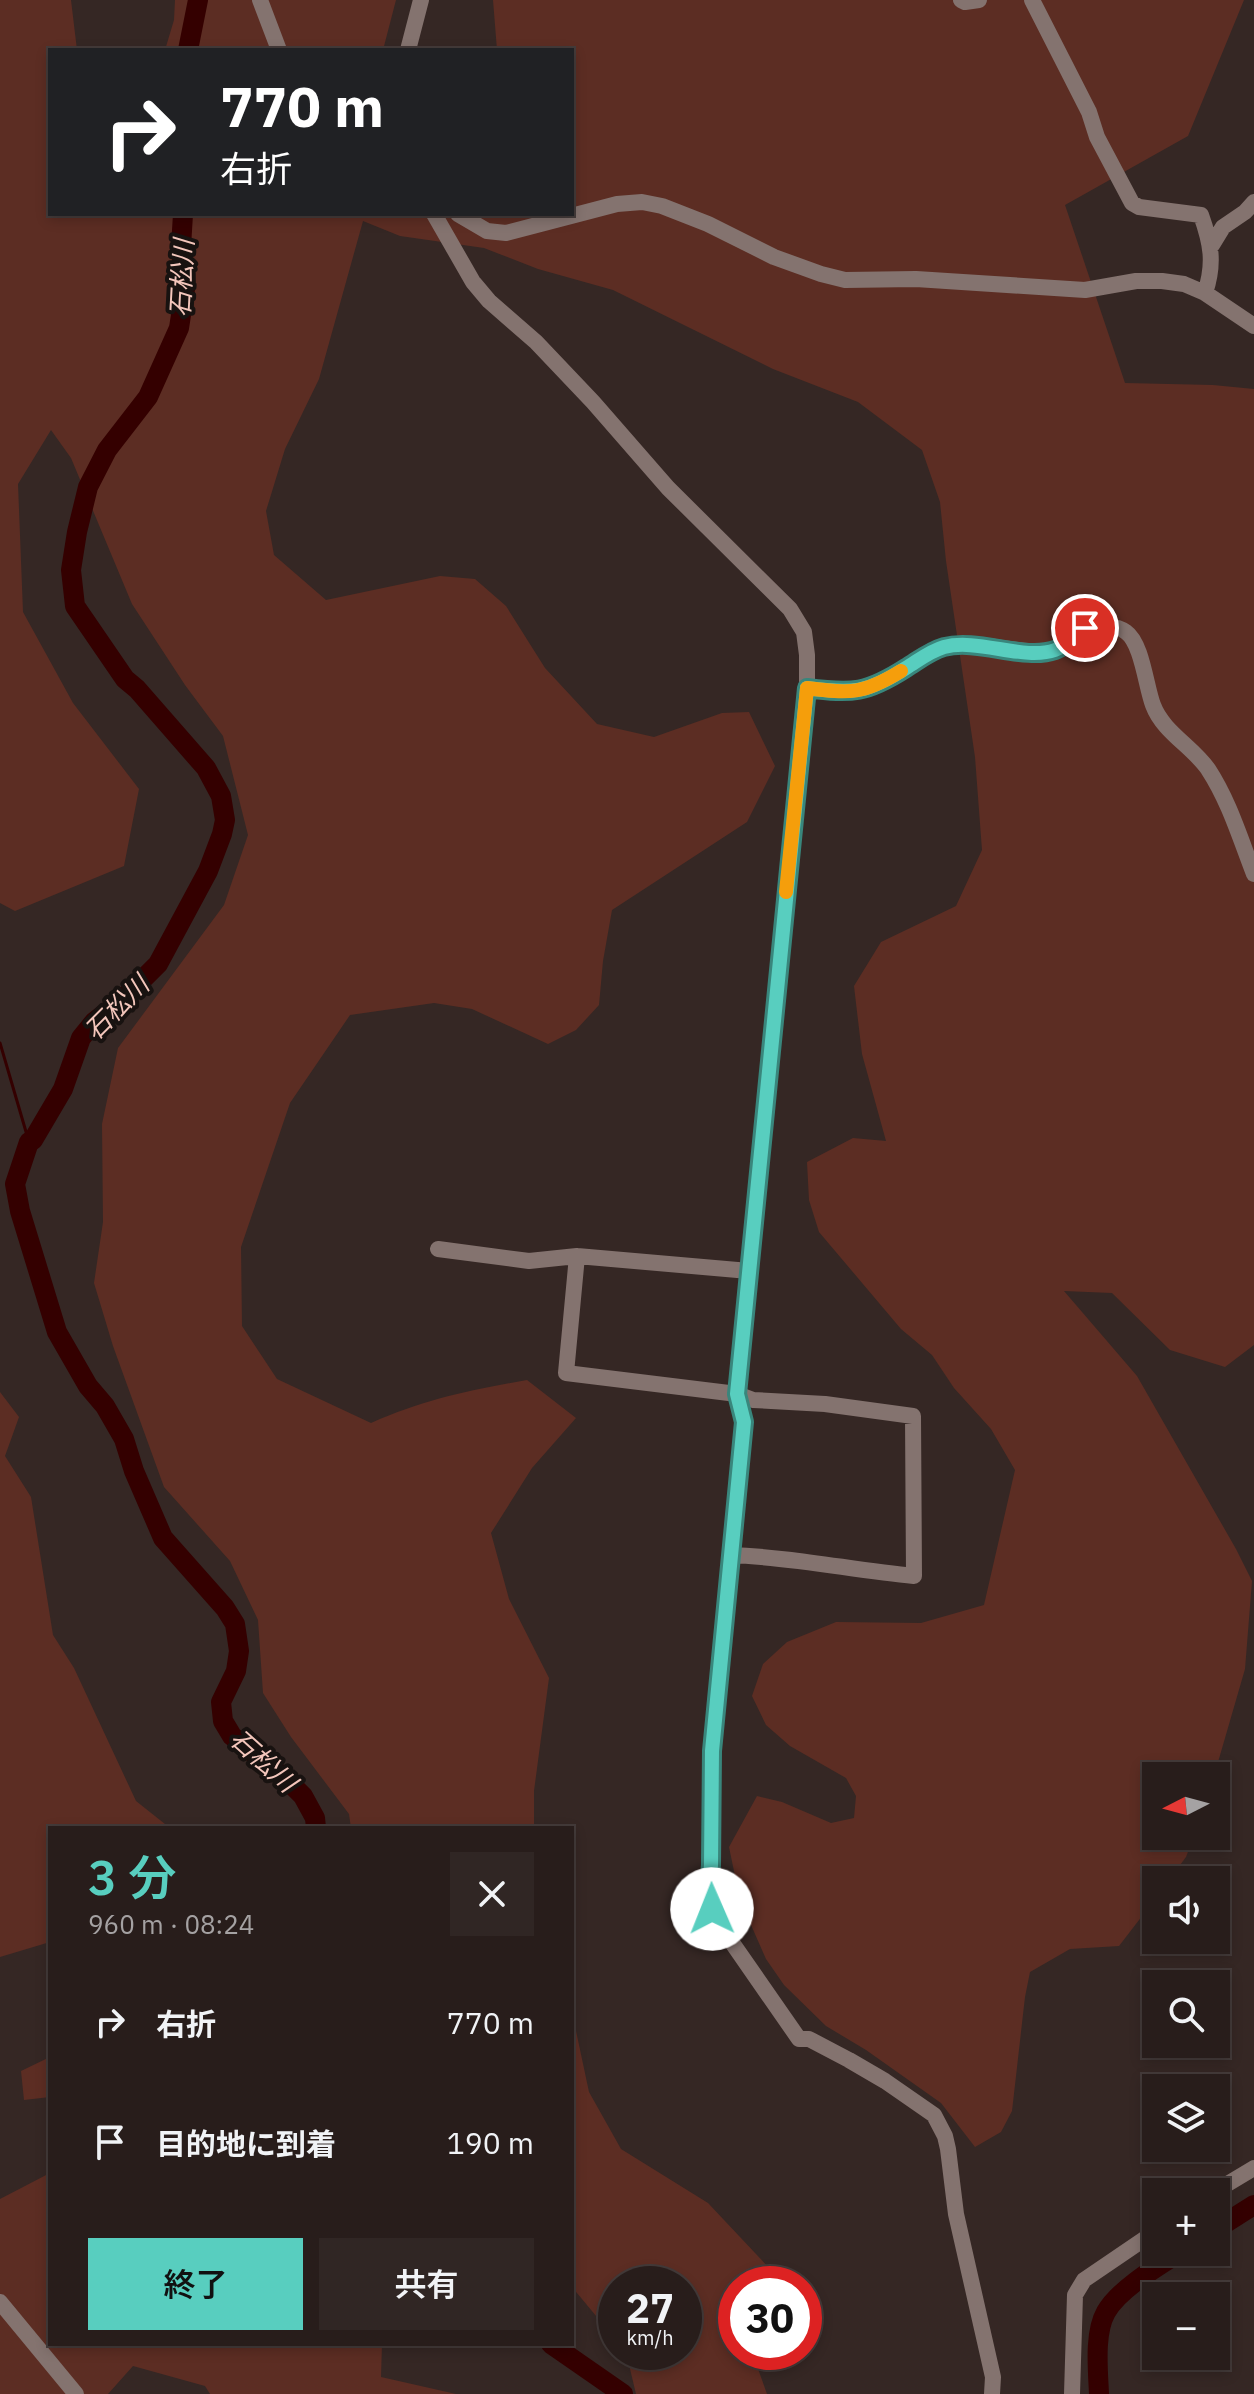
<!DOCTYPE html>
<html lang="ja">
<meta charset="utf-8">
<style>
:root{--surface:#281d1b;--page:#302624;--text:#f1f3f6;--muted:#a5a2a3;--line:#443b3a;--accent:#58cebf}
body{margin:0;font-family:"IBM Plex Sans","Noto Sans JP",sans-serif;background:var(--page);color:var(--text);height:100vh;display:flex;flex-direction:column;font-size:30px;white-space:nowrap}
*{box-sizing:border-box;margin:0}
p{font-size:26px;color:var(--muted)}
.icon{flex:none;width:44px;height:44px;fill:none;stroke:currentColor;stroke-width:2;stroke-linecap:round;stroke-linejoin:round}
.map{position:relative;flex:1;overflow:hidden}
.drawer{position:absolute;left:48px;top:1826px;width:526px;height:520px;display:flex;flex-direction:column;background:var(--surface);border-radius:0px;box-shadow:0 4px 12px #0003,0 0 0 2px var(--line)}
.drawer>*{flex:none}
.banner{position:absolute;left:48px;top:48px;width:526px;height:168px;border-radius:0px;box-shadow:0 4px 12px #0003,0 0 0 2px var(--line);background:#202124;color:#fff;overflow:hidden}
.needle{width:52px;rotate:264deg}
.fabs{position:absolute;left:1142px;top:1762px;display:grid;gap:16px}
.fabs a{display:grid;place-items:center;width:88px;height:88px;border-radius:0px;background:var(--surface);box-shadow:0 4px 12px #0003,0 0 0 2px var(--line);font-size:40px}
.speed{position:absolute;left:598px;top:2266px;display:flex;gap:16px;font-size:40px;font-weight:700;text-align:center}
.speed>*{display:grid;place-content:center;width:104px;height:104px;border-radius:50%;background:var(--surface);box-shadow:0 4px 12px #0003,0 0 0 2px var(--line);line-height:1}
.speed small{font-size:20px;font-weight:400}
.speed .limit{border:12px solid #d22;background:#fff;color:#111}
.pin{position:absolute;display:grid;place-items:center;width:68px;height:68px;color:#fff;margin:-34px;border:4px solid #fff;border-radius:50%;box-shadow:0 2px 8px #0007}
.me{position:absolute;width:88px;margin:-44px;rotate:359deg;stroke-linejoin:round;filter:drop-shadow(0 0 6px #0008)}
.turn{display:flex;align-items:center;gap:28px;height:168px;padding:0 40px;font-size:36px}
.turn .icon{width:104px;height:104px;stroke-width:2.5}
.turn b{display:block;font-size:56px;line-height:68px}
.round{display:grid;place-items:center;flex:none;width:84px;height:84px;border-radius:0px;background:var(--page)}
.overview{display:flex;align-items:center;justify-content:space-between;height:136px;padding:0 40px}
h1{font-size:48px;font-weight:600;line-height:60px;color:var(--accent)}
.button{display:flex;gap:16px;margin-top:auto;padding:16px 40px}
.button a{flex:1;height:92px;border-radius:0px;background:var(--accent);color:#111;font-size:32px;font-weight:600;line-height:92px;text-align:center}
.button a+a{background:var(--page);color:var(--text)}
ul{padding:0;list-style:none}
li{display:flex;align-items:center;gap:24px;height:120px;padding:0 40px}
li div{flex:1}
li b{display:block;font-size:30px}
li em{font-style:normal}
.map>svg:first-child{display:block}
.green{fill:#5c2d23}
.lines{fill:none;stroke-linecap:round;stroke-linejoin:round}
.stream{stroke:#340000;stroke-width:3}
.river{stroke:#340000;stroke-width:20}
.minor{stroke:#84736f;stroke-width:16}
.route-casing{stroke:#39867c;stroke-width:20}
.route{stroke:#58cebf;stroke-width:14}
.slow{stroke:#f59e0b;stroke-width:14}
.labels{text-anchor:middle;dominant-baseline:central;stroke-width:8;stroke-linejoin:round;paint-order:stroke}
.water-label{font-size:26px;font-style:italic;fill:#f3c6bb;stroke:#181210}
</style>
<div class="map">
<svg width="1254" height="2394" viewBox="0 0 1254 2394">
<rect width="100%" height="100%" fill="#352724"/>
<!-- green -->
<path class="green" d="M0,0H71L77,50H50V214H572V50H497L493,0H1244L1188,136L1065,205L1125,383L1213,385L1254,389V1345L1225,1367L1170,1350L1112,1293L1064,1291L1137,1376L1236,1549L1252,1581L1245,1669L1214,1776H1156V1836H1194L1186,1857L1169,1880H1156V1898L1119,1946L1070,1949L1030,1972L1025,1997L1012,2111L1001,2132L975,2147L941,2103L866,2050L826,2026L784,1985L766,1959L740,1900L729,1847L757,1796L782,1802L831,1823L854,1818L856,1796L846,1778L790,1746L766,1725L752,1696L763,1664L787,1642L836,1622L921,1623L984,1605L1015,1470L991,1429L954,1388L932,1355L901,1329L819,1232L809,1200L807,1162L853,1138L886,1141L862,1054L854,986L881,942L956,906L982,850L975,757L946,561L940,502L922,450L858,402L773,369L613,290L538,269L484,248L400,236L363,221L319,379L285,449L266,511L274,555L326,600L440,576L475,579L506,606L545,668L597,724L654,737L722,713L749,712L775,766L747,822L612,910L603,961L599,1005L576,1030L548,1044L472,1009L434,1003L350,1015L290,1103L241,1247L242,1326L277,1379L371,1423C425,1399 470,1390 527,1380L576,1418L532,1468L491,1533L509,1599L549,1678L534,1791V1828H351L349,1814L291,1737L263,1693L258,1620L230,1561L164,1487L113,1346L94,1283L103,1222L102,1124L118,1048L224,905L248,835L223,736L185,685L132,604L71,458L51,430L18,484L23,612L73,703L139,789L124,866L15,911L0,903Z
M175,0H396L383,50H165L174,20Z
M0,1392L19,1417L5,1456L31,1497L53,1635L74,1668L136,1801L170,1828H50V1942L0,1957Z
M572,2012L589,2092L621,2149L708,2203L771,2270L769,2284H736V2352H759L757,2366L767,2394H636L626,2352H684V2284H616V2340L572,2287Z
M50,2057V2097L24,2100L21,2071Z
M50,2173V2344H382L381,2377L456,2394H210L205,2386L133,2366L108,2394H0V2199Z"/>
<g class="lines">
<!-- stream -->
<path class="stream" d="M0,1043L29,1142"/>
<!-- river -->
<path class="river" d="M188,50L198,0
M183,214L181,247L185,289L179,328L148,397L107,450L88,487L77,532L71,570L75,606L125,679L137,689L206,768L221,796L225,820L222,834L208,871L158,964L120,1002L94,1022L81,1038L63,1089L33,1140L29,1142L15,1184L20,1211L57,1332L88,1386L105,1406L124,1439L134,1471L163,1538L225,1608L235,1624L239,1651L236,1671L221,1702L223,1721L232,1736L288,1781L303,1796L315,1818L316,1828
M1216,2229L1254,2205
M551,2344L623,2394
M1099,2394C1098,2370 1094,2333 1106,2312C1119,2289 1158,2266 1180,2252"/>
<!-- minor -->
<path class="minor" d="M260,0L279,50
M961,0L965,2L979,0
M1032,0L1089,112L1097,137L1132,203L1139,207L1201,215C1211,243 1215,263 1205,293
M408,50L421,0
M434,214L473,282L489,301L536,342L593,402L668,488L790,609L804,632L807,655V688L737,1394L744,1422L712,1751L711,1865L709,1890L712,1909L717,1921L799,2039H809L849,2060L885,2081L934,2115L945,2136L948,2149L956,2214L993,2377L992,2394
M458,214L487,231L506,233L617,204L642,202L662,206L708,224L774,257L821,274L845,280L916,279L1085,290L1136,281H1162L1184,284L1205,293L1254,326
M1212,245L1223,227L1245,212L1254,202
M807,688C852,694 865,693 904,669C916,661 927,652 941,648C970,639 1002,650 1031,651C1039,651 1049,652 1056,650C1067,645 1074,633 1085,628C1095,624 1117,625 1126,632C1142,643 1146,687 1153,705C1163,732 1192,746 1208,769C1229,801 1240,838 1254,874
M438,1249L529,1261L577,1256L749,1271
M577,1256L566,1373L737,1394L753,1400L825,1404L913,1416L914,1576C852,1570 792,1557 730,1555
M1214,2192L1254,2168
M0,2302L76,2394
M1072,2394L1075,2295L1084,2280L1156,2231"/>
</g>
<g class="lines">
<defs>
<path id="route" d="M712,1909L709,1890L711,1865L712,1751L744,1422L737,1394L807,688C853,694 867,693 906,668C919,660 930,651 944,647C978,638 1024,661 1055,650C1066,646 1077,635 1085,628"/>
</defs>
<!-- route casing -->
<use href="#route" class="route-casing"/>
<!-- route -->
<use href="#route" class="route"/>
<!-- slow -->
<path class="slow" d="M786,892L807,688C850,694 864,694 901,671"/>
</g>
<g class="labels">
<!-- water labels -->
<g class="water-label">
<text transform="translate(181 278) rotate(-87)">石松川</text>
<text transform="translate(116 1007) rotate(-45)">石松川</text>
<text transform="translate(264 1760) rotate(42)">石松川</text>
</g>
</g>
</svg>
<div class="fabs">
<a><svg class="needle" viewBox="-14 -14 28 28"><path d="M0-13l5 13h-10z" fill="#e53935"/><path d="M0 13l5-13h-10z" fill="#a5a2a3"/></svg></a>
<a><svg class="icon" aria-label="sound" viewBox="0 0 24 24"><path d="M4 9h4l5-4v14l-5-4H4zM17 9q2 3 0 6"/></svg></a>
<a><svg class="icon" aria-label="search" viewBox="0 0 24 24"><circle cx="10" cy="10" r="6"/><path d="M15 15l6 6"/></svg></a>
<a><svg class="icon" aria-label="layers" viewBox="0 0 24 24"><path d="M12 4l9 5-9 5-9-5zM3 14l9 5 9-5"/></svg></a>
<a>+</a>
<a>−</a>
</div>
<div class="speed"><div>27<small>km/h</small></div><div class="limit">30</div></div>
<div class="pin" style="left:1085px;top:628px;background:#d93025"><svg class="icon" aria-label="arrive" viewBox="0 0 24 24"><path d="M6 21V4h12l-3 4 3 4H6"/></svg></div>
<svg class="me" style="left:712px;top:1909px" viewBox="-20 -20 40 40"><circle r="19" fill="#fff"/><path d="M0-13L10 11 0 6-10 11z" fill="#58cebf"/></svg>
<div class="banner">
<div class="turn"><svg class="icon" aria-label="right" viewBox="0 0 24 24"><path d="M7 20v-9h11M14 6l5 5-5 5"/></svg><div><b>770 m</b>右折</div></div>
</div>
<section class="drawer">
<div class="overview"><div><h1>3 分</h1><p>960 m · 08:24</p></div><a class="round"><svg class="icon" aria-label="close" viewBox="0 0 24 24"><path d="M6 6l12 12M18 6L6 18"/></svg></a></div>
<ul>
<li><svg class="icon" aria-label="right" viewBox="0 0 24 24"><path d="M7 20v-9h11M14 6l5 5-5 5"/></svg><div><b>右折</b></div><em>770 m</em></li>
<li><svg class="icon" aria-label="arrive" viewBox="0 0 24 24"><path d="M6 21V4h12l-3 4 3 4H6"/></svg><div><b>目的地に到着</b></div><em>190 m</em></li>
</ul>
<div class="button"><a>終了</a><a>共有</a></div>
</section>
</div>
